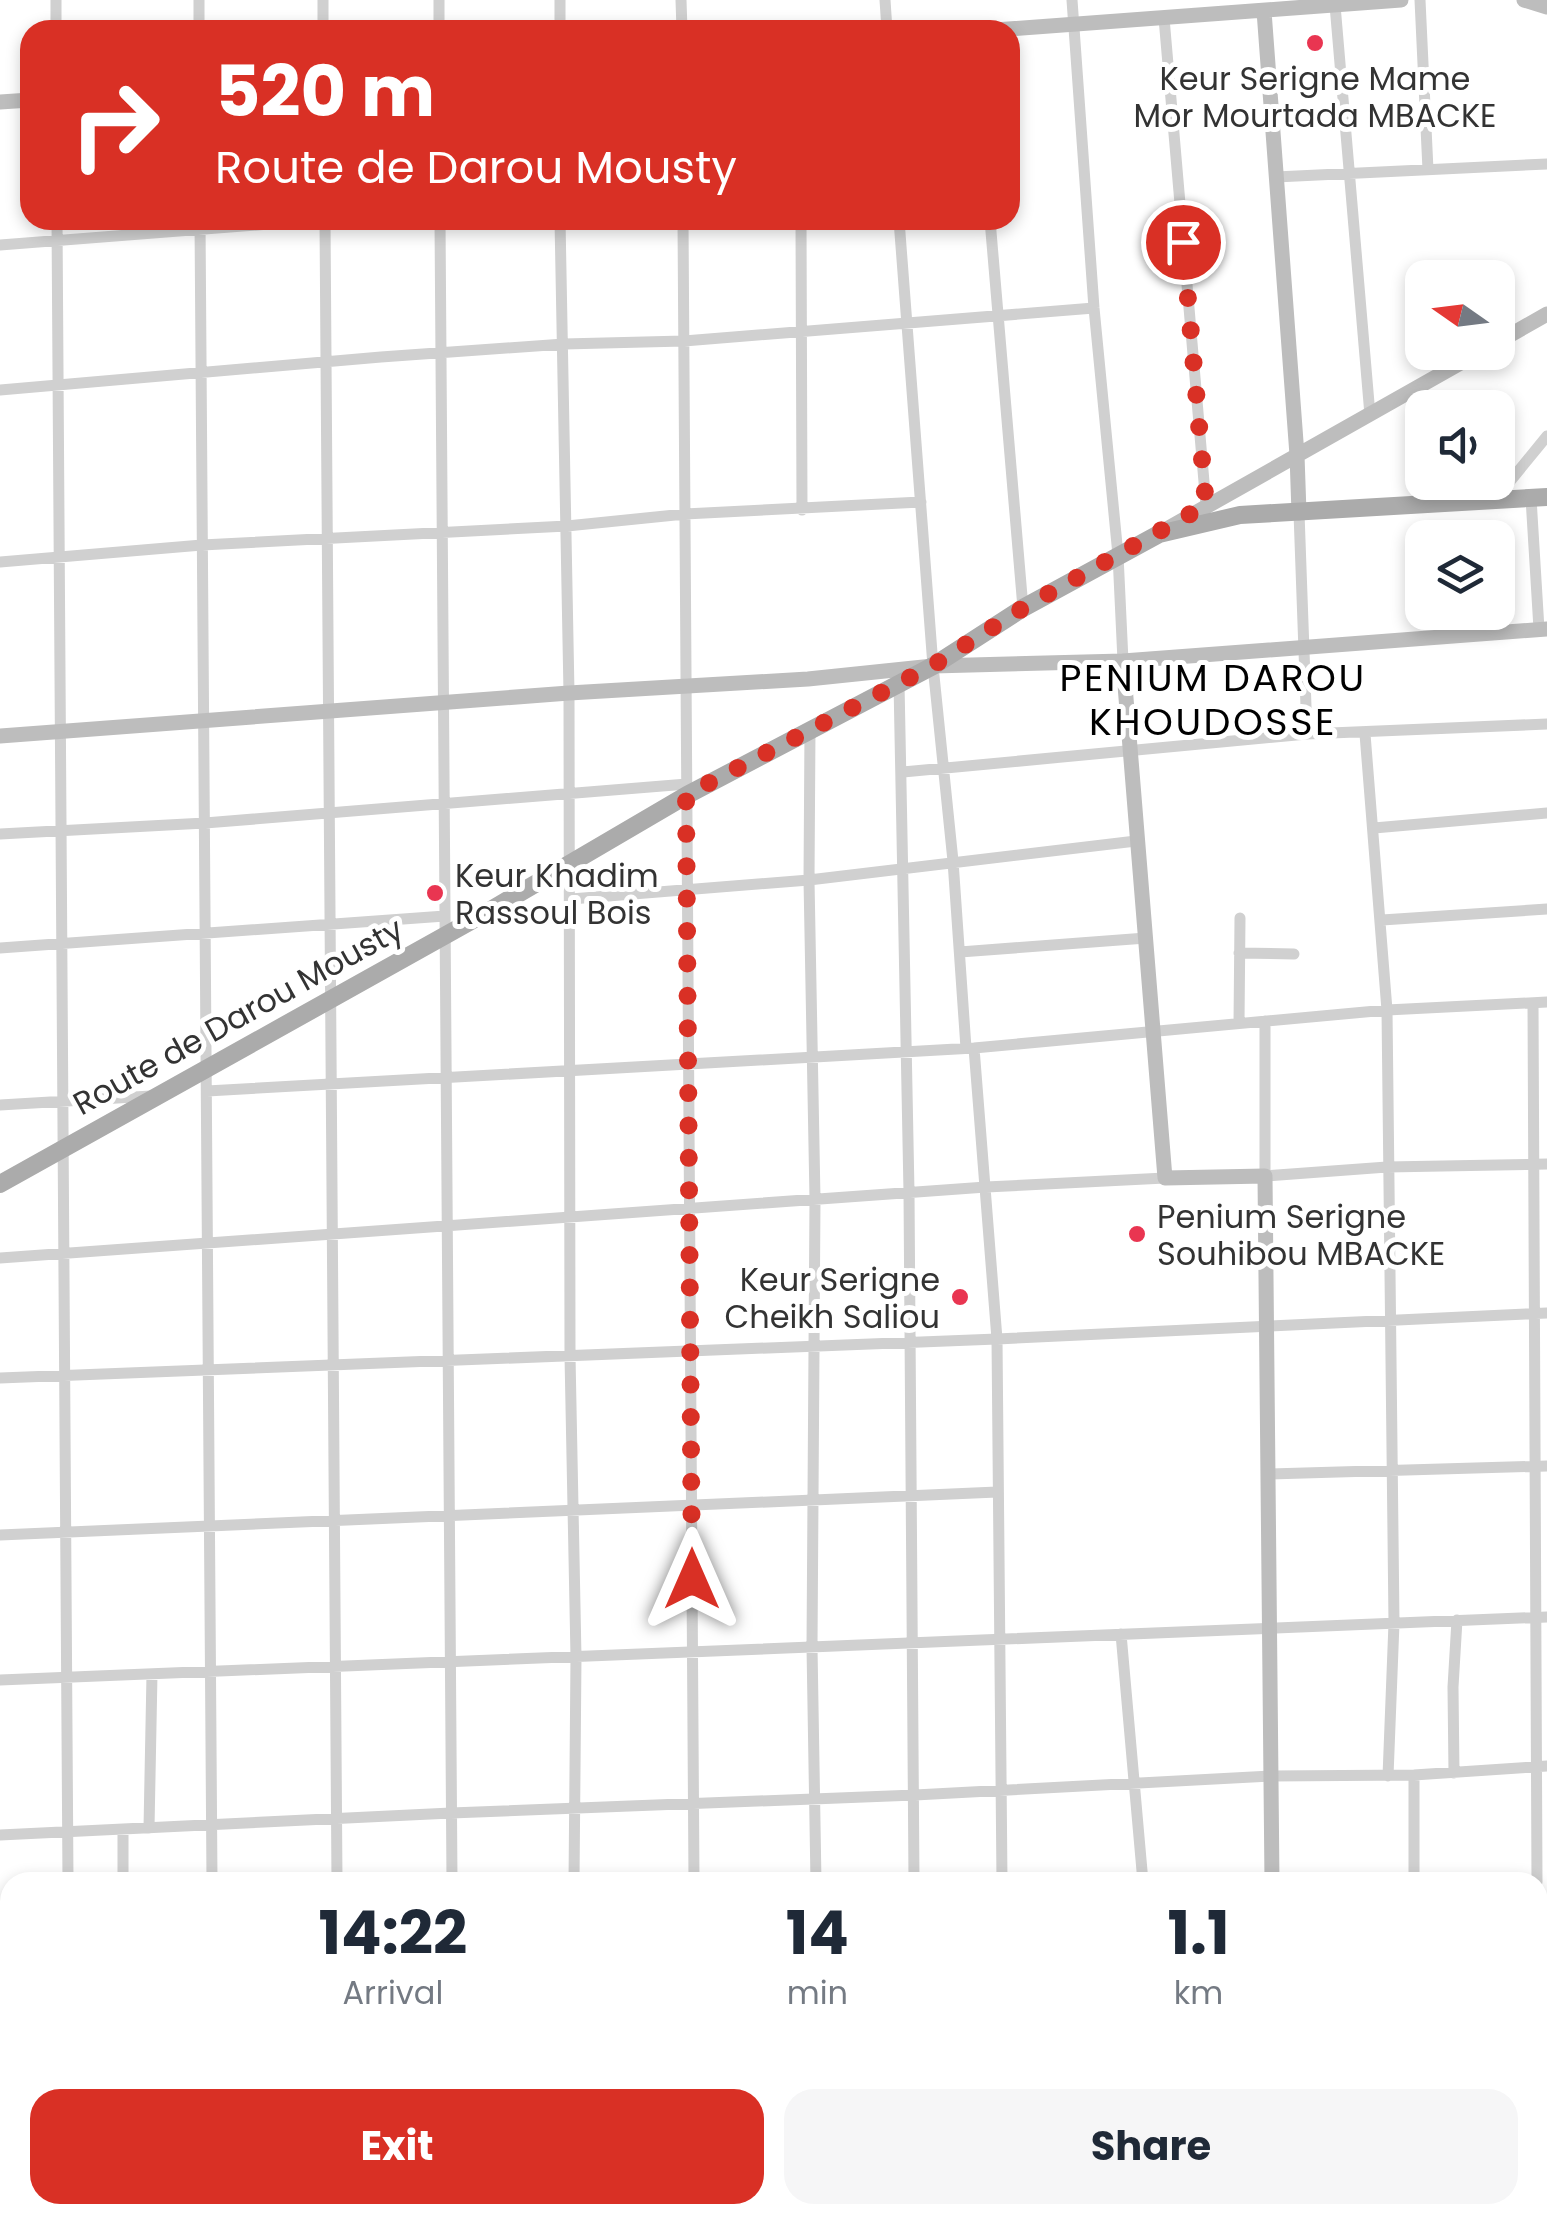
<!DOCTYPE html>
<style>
:root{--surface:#fff;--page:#f6f6f7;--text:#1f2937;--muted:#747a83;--accent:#d93025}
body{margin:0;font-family:Poppins,sans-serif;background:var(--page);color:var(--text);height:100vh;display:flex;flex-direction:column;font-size:38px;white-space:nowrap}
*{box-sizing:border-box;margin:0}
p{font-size:32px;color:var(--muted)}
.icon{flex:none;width:55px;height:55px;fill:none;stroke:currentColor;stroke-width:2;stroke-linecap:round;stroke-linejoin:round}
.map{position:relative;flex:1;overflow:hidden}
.panel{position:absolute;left:0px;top:1872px;width:1548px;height:352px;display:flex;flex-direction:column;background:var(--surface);border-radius:30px 30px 0 0;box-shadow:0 5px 15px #0003}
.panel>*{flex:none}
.guide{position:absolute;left:20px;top:20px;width:1000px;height:210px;border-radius:30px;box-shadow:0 5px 15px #0003;background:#d93025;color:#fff;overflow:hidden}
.needle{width:65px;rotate:284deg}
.controls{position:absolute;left:1405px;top:260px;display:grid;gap:20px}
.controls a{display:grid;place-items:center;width:110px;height:110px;border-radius:20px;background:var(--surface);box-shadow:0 5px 15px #0003;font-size:50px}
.pin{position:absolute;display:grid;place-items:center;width:85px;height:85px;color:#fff;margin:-42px;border:5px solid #fff;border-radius:50%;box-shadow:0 2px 10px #0007}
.me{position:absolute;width:110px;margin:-55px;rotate:0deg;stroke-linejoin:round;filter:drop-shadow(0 0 8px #0008)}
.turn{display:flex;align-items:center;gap:35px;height:210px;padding:0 30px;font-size:45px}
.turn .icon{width:130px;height:130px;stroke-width:2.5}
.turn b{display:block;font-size:70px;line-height:85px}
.eta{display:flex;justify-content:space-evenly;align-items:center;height:170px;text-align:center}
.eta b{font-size:60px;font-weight:700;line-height:70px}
.button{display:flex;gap:20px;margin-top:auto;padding:20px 30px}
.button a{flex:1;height:115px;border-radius:30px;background:var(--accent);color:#fff;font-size:40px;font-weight:700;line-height:115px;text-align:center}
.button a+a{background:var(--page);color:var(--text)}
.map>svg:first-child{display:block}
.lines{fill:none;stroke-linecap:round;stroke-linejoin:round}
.street{stroke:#d0d0d0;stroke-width:11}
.secondary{stroke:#bdbdbd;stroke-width:15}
.primary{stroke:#ababab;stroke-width:18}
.route{stroke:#d93025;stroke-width:18;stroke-dasharray:0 32.4}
.poi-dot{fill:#e93551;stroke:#fff;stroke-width:4}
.labels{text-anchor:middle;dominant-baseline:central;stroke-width:10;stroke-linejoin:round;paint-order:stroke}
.poi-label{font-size:32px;fill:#333;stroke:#fff;text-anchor:start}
.street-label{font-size:32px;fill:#333;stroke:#fff}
.quarter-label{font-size:38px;letter-spacing:2.5px;fill:#000;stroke:#fff}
</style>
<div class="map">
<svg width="1547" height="2223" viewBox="0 0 1547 2223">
<rect width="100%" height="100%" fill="#fff"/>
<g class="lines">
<!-- street -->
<path class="street" d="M56,0V30
M199,0V30
M323,0V30
M439,0V30
M681,0L682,30
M885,0L887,30
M1072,0L1094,308L1118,555L1123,661
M1420,0L1428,170
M1335,5L1370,415
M1164,18L1206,505
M560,30V0
M1276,177L1547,164
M57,220L68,1882
M200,220L212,1882
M325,220L337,1882
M440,220L452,1882
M560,220L569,693L570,1356L576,1657L574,1882
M683,220L694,1882
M801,220L802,510
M899,220L933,666L953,861L966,1048
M990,220L1023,608
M0,245L320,220
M0,390L381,357L564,344L684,341L1094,308
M1507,485L1547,436
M1531,498L1539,629
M1299,513L1307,734
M0,562L202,545L567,526L685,514L921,502
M899,683L909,1192L914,1882
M810,728L809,880L815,1199L812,1647L816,1882
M1365,734L1387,1010L1394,1623L1388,1776
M903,772L1307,734L1547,724
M1374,828L1547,813
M0,834L205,823L687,784
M571,899L809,880L1136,841
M1382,920L1547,909
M0,948L445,916
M960,952L1146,938
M1239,953L1294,954
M1533,1003L1537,1882
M1265,1021V1176L1387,1167L1547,1164
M1239,1023L1240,918
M974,1048L997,1339L1002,1882
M207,1091L974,1048L1387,1010L1547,1002
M0,1105L151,1096
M0,1258L986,1187L1165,1178
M0,1378L997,1339L1547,1313
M1268,1474L1547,1466
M0,1535L997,1492
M1121,1634L1143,1882
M0,1680L1547,1617
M1454,1773L1453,1687L1457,1620
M149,1828L152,1674
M0,1835L451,1813L915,1795L1271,1776L1414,1775L1547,1766
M123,1882V1829
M1414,1882V1775
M1538,1933L1547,2184
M0,1991H10
M0,2135H10
M0,2206H10
M70,2215V2223
M450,2215V2223
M696,2215V2223L859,2215
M894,2215L895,2223
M1093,2215L1094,2223
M1452,2215L1453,2223
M340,2223V2215
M577,2223V2215"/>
<!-- secondary -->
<path class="secondary" d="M1524,0L1547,7
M1264,11L1297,455L1299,513
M995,30L1401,0
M0,102L30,100
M1498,342L1547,314
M1165,530L1480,352
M1123,661L1165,1178L1265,1176L1272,1882
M0,736L569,693L808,679L933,666L1123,661L1547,629
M1284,2215L1285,2223"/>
<!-- primary -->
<path class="primary" d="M0,1184L489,911L687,795L933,666L1023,608L1159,534L1240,515L1547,497"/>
</g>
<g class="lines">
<!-- route -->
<path class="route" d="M692,1579L686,795L932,666L1023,608L1206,505L1183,242"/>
</g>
<!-- markers -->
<g class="poi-dot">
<circle cx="1315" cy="43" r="10"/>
<circle cx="435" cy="893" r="10"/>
<circle cx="1137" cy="1234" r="10"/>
<circle cx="960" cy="1297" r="10"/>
</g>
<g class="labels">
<!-- poi labels -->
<g class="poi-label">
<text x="1315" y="78" text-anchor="middle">Keur Serigne Mame<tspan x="1315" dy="37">Mor Mourtada MBACKE</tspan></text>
<text x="455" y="875">Keur Khadim<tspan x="455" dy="37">Rassoul Bois</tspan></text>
<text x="1157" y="1216">Penium Serigne<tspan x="1157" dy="37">Souhibou MBACKE</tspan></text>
<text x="940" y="1279" text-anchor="end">Keur Serigne<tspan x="940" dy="37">Cheikh Saliou</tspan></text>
</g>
<!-- street labels -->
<g class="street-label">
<text transform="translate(238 1016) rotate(-29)">Route de Darou Mousty</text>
</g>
<!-- quarter labels -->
<g class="quarter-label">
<text x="1213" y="677">PENIUM DAROU<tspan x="1213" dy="44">KHOUDOSSE</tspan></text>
</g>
</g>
</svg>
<div class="controls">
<a><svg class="needle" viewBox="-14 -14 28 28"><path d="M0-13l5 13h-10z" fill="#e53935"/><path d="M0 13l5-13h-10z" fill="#747a83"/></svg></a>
<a><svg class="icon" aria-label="sound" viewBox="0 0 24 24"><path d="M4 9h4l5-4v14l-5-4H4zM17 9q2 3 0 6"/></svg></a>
<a><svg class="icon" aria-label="layers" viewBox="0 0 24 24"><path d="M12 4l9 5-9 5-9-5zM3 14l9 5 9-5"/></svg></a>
</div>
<div class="pin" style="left:1183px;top:242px;background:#d93025"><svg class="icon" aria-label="arrive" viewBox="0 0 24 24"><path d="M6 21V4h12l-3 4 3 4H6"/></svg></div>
<svg class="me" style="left:692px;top:1579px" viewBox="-20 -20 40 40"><path d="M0-17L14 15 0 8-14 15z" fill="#d93025" stroke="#fff" stroke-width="4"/></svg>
<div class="guide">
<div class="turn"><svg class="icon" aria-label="right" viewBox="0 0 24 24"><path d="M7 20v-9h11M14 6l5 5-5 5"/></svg><div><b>520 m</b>Route de Darou Mousty</div></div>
</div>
<section class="panel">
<div class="eta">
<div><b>14:22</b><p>Arrival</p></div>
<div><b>14</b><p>min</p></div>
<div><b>1.1</b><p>km</p></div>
</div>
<div class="button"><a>Exit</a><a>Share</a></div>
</section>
</div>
